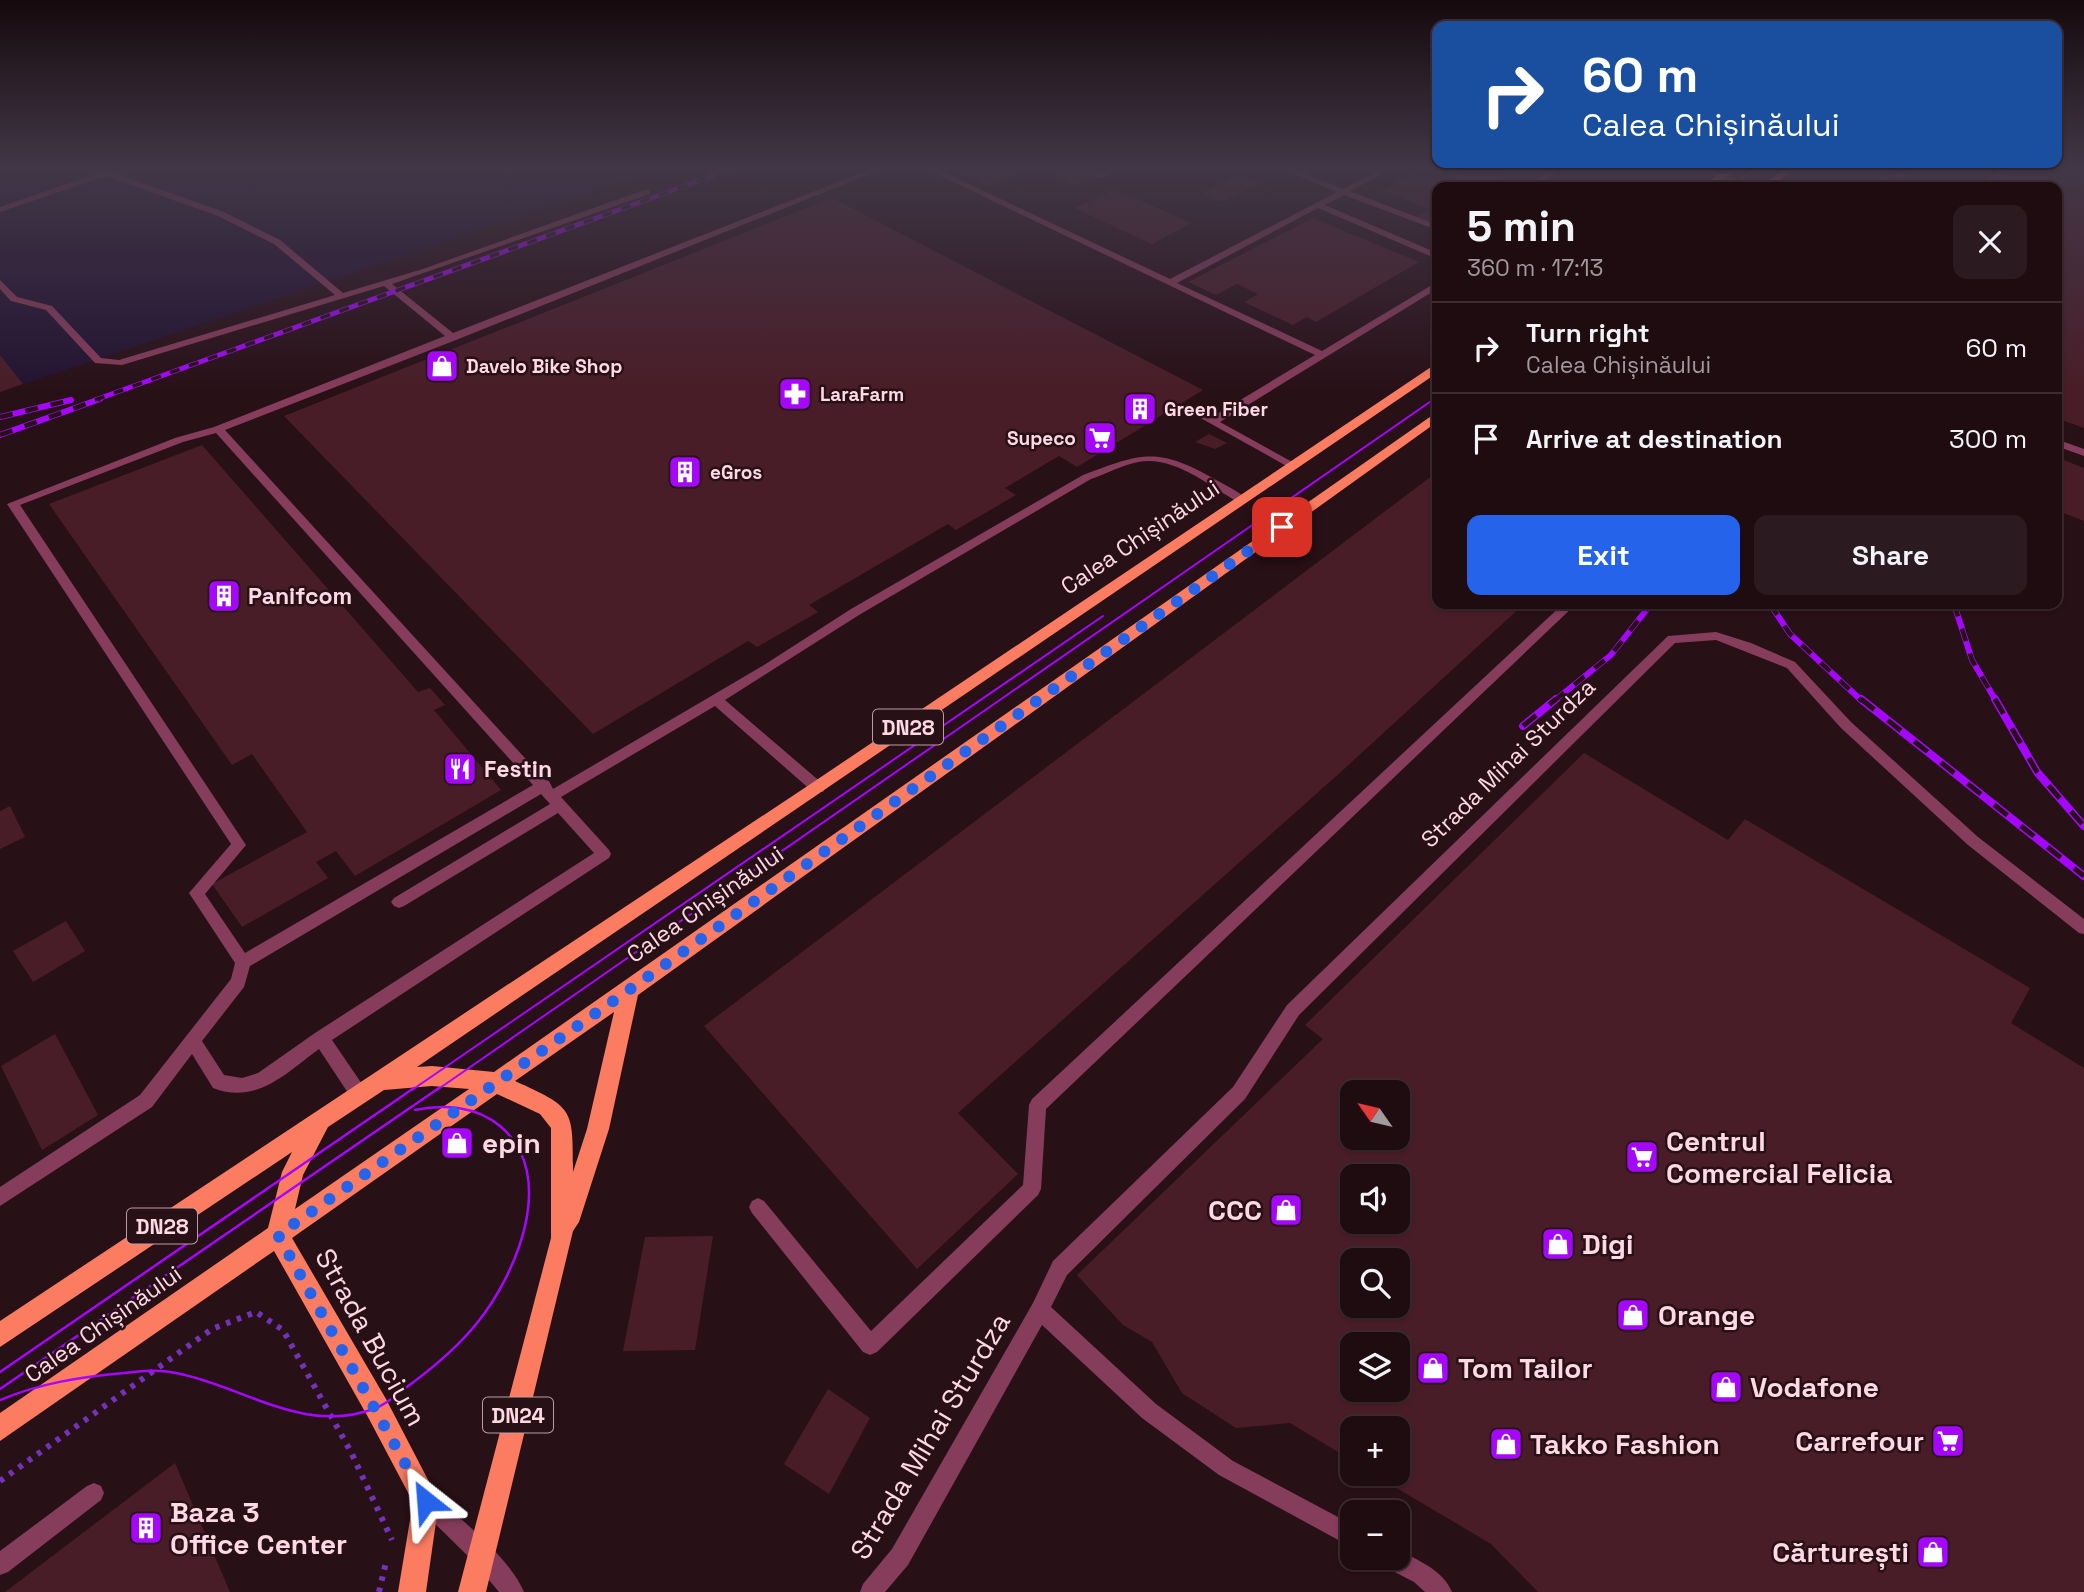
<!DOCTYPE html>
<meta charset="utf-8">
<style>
:root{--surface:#1e0c11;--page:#2b1a1f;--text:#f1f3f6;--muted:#a19b9f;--line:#3c2c31;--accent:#2563eb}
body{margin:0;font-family:"Space Grotesk",sans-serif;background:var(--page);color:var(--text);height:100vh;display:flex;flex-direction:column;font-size:26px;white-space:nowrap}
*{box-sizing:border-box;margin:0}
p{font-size:23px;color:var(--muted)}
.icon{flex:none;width:38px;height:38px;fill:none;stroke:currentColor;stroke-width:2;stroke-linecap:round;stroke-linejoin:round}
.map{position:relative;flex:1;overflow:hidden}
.details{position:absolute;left:1432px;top:182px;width:630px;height:427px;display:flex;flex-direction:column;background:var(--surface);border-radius:14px;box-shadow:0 2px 5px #0004,0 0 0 2px var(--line)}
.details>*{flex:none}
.hud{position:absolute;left:1432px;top:21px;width:630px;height:147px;border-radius:14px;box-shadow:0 2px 5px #0004,0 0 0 2px var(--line);background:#1a4fa0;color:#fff;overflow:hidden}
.needle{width:46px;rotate:304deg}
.tools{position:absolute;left:1340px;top:1080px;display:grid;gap:14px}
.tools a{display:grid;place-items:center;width:70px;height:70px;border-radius:14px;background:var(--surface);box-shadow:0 2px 5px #0004,0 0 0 2px var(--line);font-size:35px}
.pin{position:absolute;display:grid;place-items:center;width:60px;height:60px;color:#fff;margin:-30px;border-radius:14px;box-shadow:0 4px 10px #0006}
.me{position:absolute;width:77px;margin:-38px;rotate:332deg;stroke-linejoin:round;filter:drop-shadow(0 0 5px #0008)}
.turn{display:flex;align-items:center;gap:24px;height:147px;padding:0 35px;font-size:32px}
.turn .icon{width:91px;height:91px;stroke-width:2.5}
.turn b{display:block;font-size:49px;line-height:60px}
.round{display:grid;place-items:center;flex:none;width:74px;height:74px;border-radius:14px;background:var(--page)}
.head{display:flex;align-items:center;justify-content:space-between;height:119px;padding:0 35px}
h1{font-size:42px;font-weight:700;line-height:52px}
.button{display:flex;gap:14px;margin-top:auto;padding:14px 35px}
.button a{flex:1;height:80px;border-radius:14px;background:var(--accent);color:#fff;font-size:28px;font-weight:700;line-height:80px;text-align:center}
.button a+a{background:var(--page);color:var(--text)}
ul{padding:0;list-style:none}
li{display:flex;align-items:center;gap:21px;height:91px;padding:0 35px;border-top:2px solid var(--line)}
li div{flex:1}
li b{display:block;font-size:26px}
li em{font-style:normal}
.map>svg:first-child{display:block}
.green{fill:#231332}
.building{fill:#491d28;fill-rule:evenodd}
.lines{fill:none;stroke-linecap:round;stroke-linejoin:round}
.path{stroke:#7332b8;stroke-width:6;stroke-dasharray:4.5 7;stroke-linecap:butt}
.lane{fill:#863c5b;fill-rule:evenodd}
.primary{fill:#fc7c61;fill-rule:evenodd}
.tram-far1{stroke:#a507fb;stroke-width:2}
.tram{stroke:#a507fb;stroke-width:2.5}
.rail-far2-casing{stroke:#a507fb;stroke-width:5}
.rail-far1-casing{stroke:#a507fb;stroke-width:6}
.rail-casing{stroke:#a507fb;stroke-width:8}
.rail-far2{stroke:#281017;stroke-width:3.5;stroke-dasharray:10;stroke-linecap:butt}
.rail-far1{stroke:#281017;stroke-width:4.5;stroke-dasharray:13;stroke-linecap:butt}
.rail{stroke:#281017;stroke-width:5;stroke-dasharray:17;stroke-linecap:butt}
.route{stroke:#2563eb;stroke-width:12;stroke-dasharray:0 21.6}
.labels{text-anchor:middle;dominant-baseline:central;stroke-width:5;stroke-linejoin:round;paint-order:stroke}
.far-poi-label{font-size:19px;font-weight:bold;fill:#fed8e5;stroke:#281017;text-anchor:start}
.shield{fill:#281017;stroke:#be9ca7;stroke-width:2}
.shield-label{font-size:21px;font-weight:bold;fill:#fed8e5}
.street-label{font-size:23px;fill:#fed8e5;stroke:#281017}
.poi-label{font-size:23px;font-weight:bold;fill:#fed8e5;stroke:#281017;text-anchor:start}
.near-poi-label{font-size:28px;font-weight:bold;fill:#fed8e5;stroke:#281017;text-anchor:start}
.near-street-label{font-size:28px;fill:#fed8e5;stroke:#281017}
</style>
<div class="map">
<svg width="2084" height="1592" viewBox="0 0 2084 1592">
<rect width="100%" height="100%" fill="#281017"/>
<!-- green -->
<path class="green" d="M0,167H667L0,392Z
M1827,167H1960L1935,187H1797Z"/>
<!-- building -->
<path class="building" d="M947,167H1032L987,186Z
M1069,167H1115L1075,185L1052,174Z
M1413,167H1449L1434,175Z
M1470,167H1521L1486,187H1437V226L1415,217L1430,209L1382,190L1415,173L1447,185L1452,182L1446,180Z
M2002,167H2084V428L2056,418V187H1979Z
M1239,175L1259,183L1221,202L1202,193Z
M1115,190L1192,223L1152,244L1074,208Z
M832,198L1203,390L1077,467L1059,456L1005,488L1016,495L956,530L948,524L809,605L818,612L757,647L748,641L593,734L284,416Z
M1313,218L1419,262L1316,322L1307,317L1293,325L1244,302L1258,294L1237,284L1216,295L1188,282Z
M0,355L23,384L0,392Z
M1209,434L1227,443L1215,449L1195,442Z
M202,445L418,692L430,688L445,705L434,710L501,790L355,876L336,851L316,862L328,878L242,927L212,884L307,832L252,754L232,765L49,504Z
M2056,457L2084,468V521L2056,510Z
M1437,472V604H1524L1343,770L958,1113L1018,1174L917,1269L704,1026Z
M1584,753L1728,840L1745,819L2030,988L2011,1023L2084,1068V1592H1538L1491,1544L1373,1474H1398V1428H1353V1461L1290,1423L1236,1428L1182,1393L1152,1342L1123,1325L1077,1275L1323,1039L1305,1025ZM1353,1092H1398V1138H1353ZM1353,1176H1398V1222H1353ZM1353,1260H1398V1306H1353ZM1353,1344H1398V1390H1353Z
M10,806L25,837L0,849V811Z
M66,921L85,951L33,982L13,951Z
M55,1034L98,1115L42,1150L1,1066Z
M713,1236L695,1350L623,1351L645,1237Z
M828,1389L870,1418L829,1494L784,1464Z
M175,1463L230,1592H5Z"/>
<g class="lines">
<!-- path -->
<path class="path" d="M0,1481L212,1329L256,1312L283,1330L351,1452L392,1540
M379,1592L386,1562"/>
<!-- lane -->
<path class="lane" d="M98,167H106L109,171L224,212L280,240L343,293L423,269L644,190H650V194L392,284L453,333L876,167H887L456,340L225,430L545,780L549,781L553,789L764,665L851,609L1083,475C1139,454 1156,446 1211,477C1223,484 1238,491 1248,500L1246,502H1238C1209,486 1174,455 1138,462C1122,465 1106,474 1091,479L859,615L725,700L823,784L825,788L823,792H813L715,706L561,797L609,850L611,854L609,858L332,1040L364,1087L366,1093L364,1099L358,1101L352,1099L319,1049C286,1073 257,1105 213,1088L192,1054L152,1107L0,1206V1187L140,1095L231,979L235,963L189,893L231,844L7,504L175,438L214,427L445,336L384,286L122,365L95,363L46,310L11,301L0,289V280L17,297L52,306L101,358L119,360L335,295L274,244L218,216L106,176L0,212V207L101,172ZM216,433L533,785L245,953L205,894L246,845L20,505L183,442ZM541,794L550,804L394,898L391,902L394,906L399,908L404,906L558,813L594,853L315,1033L258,1073L242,1078L224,1075L202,1041L244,987L250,966Z
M922,167H933L1170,279L1337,192L1277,167H1288L1343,189L1385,167H1395L1350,191L1437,225V230L1344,195L1325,205L1437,253V259L1318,208L1177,283L1322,351L1437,282V289L1220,422L1296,464V468L1292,469L1179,406L1188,404L1212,417L1315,355Z
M1112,167H1123L1101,178L1094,176Z
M1556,167H1566L1532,187H1523Z
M1689,167H1701L1757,187H1746Z
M2056,439L2084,449V456L2056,446Z
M1563,604H1576L1046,1109L1041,1189L1038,1195L877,1352L870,1355L863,1352L752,1213L749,1207L752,1201L758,1198L764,1201L871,1331L1023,1185L1029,1105L1032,1099Z
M1716,632L1751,643L1795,662L1851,722L1978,837L2084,919V934L2079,933L1968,845L1841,728L1787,668L1716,640L1675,643L1299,1015L1245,1099L1067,1275L1051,1307L1156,1404L1233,1461L1353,1525V1548L1219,1475L1142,1418L1042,1325L908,1565L885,1592H860L863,1584L892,1549L1033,1303L1053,1261L1233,1087L1287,1005L1668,636Z
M94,1483L101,1486L104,1493L101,1500L8,1572L0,1575V1551L87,1486Z
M426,1491L433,1494C460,1519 510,1558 524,1592H499L474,1562L419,1508L416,1501L419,1494Z
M1398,1550C1418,1560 1443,1570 1452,1592H1425L1414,1582L1383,1566L1380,1558H1398Z"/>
<!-- primary -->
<path class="primary" d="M1729,167H1741L1712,187H1701Z
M1786,167H1798L1771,187H1760Z
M1437,363V373L417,1067L432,1066L494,1072L1437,412V422L638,995L609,1129L579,1222L573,1231L486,1592H458L551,1238V1128L540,1114L497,1094L292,1238L386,1399L439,1501L426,1592H398L413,1502L368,1417L274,1251L0,1441V1413L268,1228L282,1172L292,1152L0,1347V1321L812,783ZM614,1012L587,1129L573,1172C573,1108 574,1108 515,1081ZM432,1086L469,1089L295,1209L303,1175L328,1127L384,1090Z"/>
<!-- tram-far1 -->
<path class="tram-far1" d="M1729,187L1759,167
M412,1090L1103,616
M437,1090L1437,397"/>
<!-- tram -->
<path class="tram" d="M0,1372L414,1088
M0,1389L439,1088
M0,1400C41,1383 80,1377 124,1373C142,1371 158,1369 176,1373C244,1386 304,1436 376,1408C389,1403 400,1392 411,1384C435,1366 458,1347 477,1323C516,1275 559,1175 500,1126C476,1106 444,1104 415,1110"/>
<defs>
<path id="rail-far2" d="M1867,187L1921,167
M1985,187L2008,167
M95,400L737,167"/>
<path id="rail-far1" d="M0,417L71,400
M0,435L100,399
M1770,604L1790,634L1862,701
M1954,604L1972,660L1996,701
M1554,701L1611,655L1651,604"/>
<path id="rail" d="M1861,699L2084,876
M1995,699L2037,772L2084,826
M1523,726L1556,699"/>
</defs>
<!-- rail-far2 casing -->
<use href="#rail-far2" class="rail-far2-casing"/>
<!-- rail-far1 casing -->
<use href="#rail-far1" class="rail-far1-casing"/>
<!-- rail casing -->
<use href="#rail" class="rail-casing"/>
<!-- rail-far2 -->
<use href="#rail-far2" class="rail-far2"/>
<!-- rail-far1 -->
<use href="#rail-far1" class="rail-far1"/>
<!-- rail -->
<use href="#rail" class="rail"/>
</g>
<!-- sky -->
<linearGradient id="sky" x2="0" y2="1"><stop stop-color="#16090d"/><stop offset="0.43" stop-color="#423747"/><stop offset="1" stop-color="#423747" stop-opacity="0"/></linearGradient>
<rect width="2084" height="390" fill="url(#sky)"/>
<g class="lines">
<!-- route -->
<path class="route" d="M426,1501L278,1235L629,990L1282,527"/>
</g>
<!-- icons -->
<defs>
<symbol id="shop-square" viewBox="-11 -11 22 22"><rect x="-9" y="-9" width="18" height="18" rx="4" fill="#a507fb" stroke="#281017"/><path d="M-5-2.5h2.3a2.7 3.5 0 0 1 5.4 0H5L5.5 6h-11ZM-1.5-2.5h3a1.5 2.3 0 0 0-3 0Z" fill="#fff"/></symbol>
<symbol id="pharmacy-square" viewBox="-11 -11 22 22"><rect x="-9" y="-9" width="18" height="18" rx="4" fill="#a507fb" stroke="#281017"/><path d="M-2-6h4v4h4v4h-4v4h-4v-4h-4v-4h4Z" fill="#fff"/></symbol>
<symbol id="building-square" viewBox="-11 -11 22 22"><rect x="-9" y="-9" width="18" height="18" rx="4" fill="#a507fb" stroke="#281017"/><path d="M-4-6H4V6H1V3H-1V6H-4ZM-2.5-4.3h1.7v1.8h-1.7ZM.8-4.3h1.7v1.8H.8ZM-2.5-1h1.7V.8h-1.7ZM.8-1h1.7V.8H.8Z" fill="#fff"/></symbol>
<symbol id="supermarket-square" viewBox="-11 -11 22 22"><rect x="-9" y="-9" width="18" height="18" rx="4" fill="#a507fb" stroke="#281017"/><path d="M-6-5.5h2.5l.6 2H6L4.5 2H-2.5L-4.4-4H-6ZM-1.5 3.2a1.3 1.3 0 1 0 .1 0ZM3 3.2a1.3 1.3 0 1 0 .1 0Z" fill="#fff"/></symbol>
<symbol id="restaurant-square" viewBox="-11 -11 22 22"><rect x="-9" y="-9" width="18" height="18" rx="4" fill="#a507fb" stroke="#281017"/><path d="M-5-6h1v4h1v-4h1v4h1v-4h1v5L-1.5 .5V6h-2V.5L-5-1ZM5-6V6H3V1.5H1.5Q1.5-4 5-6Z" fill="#fff"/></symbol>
</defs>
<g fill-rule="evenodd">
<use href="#shop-square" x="423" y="347" width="38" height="38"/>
<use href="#pharmacy-square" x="776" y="375" width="38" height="38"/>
<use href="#building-square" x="1121" y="390" width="38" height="38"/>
<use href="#supermarket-square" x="1081" y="419" width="38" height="38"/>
<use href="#building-square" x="666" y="453" width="38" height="38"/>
<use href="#building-square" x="205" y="577" width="38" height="38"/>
<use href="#restaurant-square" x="441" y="750" width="38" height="38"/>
<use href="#shop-square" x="438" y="1124" width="38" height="38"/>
<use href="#supermarket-square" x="1623" y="1138" width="38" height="38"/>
<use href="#shop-square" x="1267" y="1191" width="38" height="38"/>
<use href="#shop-square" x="1539" y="1225" width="38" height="38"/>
<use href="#shop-square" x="1614" y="1296" width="38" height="38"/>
<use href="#shop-square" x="1414" y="1349" width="38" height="38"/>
<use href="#shop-square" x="1707" y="1368" width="38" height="38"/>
<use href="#supermarket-square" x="1929" y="1422" width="38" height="38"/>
<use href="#shop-square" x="1487" y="1425" width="38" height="38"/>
<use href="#building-square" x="127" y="1509" width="38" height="38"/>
<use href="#shop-square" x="1914" y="1533" width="38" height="38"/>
</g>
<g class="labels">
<!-- far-poi labels -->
<g class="far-poi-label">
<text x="466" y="366">Davelo Bike Shop</text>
<text x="820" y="394">LaraFarm</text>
<text x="1164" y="409">Green Fiber</text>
<text x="1076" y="438" text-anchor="end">Supeco</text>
<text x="710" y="472">eGros</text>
</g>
<!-- shield labels -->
<g class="shield">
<rect x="873" y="709.5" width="70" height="35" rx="5"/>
<rect x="127" y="1208.5" width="70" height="35" rx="5"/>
<rect x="483" y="1397.5" width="70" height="35" rx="5"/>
</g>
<g class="shield-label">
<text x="908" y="727">DN28</text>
<text x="162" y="1226">DN28</text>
<text x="518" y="1415">DN24</text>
</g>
<!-- street labels -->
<g class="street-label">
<text transform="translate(1140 537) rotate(-34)">Calea Chișinăului</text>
<text transform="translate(1508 763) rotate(-44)">Strada Mihai Sturdza</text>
<text transform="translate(705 904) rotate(-35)">Calea Chișinăului</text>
<text transform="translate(103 1324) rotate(-35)">Calea Chișinăului</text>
</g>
<!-- poi labels -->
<g class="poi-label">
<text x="248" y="596">Panifcom</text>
<text x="484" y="769">Festin</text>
</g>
<!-- near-poi labels -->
<g class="near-poi-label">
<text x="1666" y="1141">Centrul<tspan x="1666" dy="32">Comercial Felicia</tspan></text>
<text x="482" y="1143">epin</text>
<text x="1262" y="1210" text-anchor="end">CCC</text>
<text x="1582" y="1244">Digi</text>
<text x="1658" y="1315">Orange</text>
<text x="1458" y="1368">Tom Tailor</text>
<text x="1750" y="1387">Vodafone</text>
<text x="1924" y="1441" text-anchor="end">Carrefour</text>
<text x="1530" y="1444">Takko Fashion</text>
<text x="170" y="1512">Baza 3<tspan x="170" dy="32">Office Center</tspan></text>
<text x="1909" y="1552" text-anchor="end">Cărturești</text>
</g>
<!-- near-street labels -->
<g class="near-street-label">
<text transform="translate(371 1337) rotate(61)">Strada Bucium</text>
<text transform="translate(930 1436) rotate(-59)">Strada Mihai Sturdza</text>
</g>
</g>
</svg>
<div class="tools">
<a><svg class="needle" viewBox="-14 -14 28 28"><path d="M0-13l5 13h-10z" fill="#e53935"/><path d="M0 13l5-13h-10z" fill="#a19b9f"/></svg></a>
<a><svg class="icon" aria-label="sound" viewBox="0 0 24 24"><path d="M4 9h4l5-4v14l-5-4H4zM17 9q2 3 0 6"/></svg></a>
<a><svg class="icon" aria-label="search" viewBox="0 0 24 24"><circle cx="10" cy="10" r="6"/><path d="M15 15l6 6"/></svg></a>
<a><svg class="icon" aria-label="layers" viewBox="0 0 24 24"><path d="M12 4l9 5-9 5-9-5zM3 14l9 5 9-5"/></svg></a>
<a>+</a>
<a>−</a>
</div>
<div class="pin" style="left:1282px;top:527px;background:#d93025"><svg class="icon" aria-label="arrive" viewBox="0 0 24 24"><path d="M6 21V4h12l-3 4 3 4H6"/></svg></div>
<svg class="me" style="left:426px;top:1501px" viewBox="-20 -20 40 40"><path d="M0-17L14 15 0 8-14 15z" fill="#2563eb" stroke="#fff" stroke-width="4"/></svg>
<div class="hud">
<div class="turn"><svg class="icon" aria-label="right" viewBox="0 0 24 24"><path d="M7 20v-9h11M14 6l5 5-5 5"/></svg><div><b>60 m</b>Calea Chișinăului</div></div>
</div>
<section class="details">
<div class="head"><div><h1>5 min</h1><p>360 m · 17:13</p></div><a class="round"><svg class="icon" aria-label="close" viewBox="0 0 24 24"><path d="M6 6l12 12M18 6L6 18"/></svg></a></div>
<ul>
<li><svg class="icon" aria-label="right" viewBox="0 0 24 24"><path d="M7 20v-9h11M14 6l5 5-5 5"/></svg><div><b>Turn right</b><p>Calea Chișinăului</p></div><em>60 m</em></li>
<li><svg class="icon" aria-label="arrive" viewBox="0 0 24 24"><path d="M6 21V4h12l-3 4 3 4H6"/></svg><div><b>Arrive at destination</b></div><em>300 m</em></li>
</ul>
<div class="button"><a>Exit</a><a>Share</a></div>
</section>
</div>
